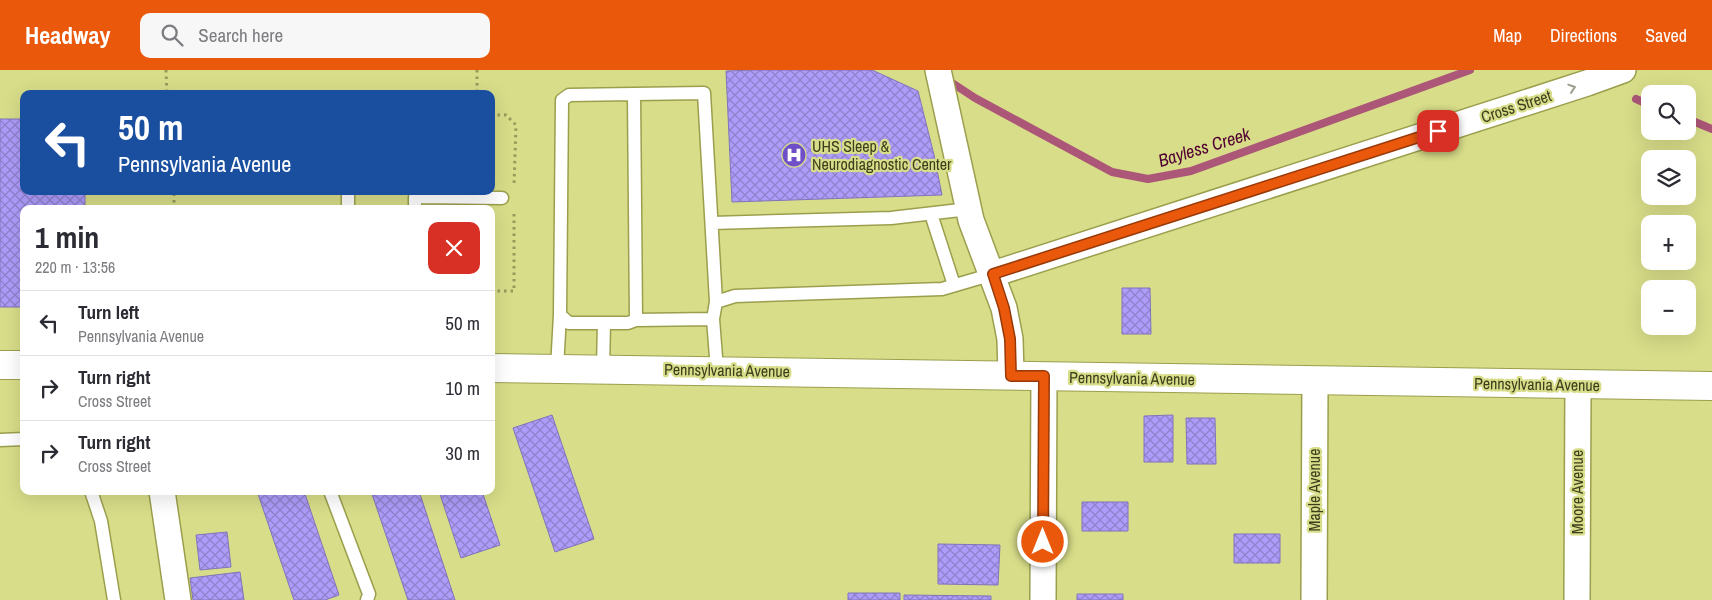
<!DOCTYPE html>
<meta charset="utf-8">
<style>
:root{--surface:#fff;--page:#f7f7f7;--text:#2b2b33;--muted:#7c7c81;--line:#e1e1e2;--accent:#ea580c}
body{margin:0;font-family:"Archivo Narrow",sans-serif;background:var(--page);color:var(--text);height:100vh;display:flex;flex-direction:column;font-size:19px;white-space:nowrap}
*{box-sizing:border-box;margin:0}
p{font-size:16px;color:var(--muted)}
.icon{flex:none;width:28px;height:28px;fill:none;stroke:currentColor;stroke-width:2;stroke-linecap:round;stroke-linejoin:round}
.map{position:relative;flex:1;overflow:hidden}
.side{position:absolute;left:20px;top:135px;width:475px;height:290px;display:flex;flex-direction:column;background:var(--surface);border-radius:10px;box-shadow:0 5px 20px #0002}
.side>*{flex:none}
.top-card{position:absolute;left:20px;top:20px;width:475px;height:105px;border-radius:10px;box-shadow:0 5px 20px #0002;background:#1a4fa0;color:#fff;overflow:hidden}
.fabs{position:absolute;left:1641px;top:15px;display:grid;gap:10px}
.fabs a{display:grid;place-items:center;width:55px;height:55px;border-radius:10px;background:var(--surface);box-shadow:0 5px 20px #0002;font-size:25px}
.pin{position:absolute;display:grid;place-items:center;width:42px;height:42px;color:#fff;margin:-21px;border-radius:10px;box-shadow:0 2px 8px #0006}
.me{position:absolute;width:55px;margin:-28px;rotate:0deg;stroke-linejoin:round;filter:drop-shadow(0 0 4px #0008)}
.turn{display:flex;align-items:center;gap:18px;height:105px;padding:0 15px;font-size:22px}
.turn .icon{width:65px;height:65px;stroke-width:2.5}
.turn b{display:block;font-size:35px;line-height:42px}
.round{display:grid;place-items:center;flex:none;width:52px;height:52px;border-radius:10px;background:var(--page)}
.headline{display:flex;align-items:center;justify-content:space-between;height:85px;padding:0 15px}
h1{font-size:30px;font-weight:700;line-height:38px}
ul{padding:0;list-style:none}
li{display:flex;align-items:center;gap:15px;height:65px;padding:0 15px;border-top:1px solid var(--line)}
li div{flex:1}
li b{display:block;font-size:19px}
li em{font-style:normal}
header{display:flex;align-items:center;gap:30px;box-sizing:border-box;height:70px;padding:0 25px;background:var(--accent);color:#fff}
header strong{font-size:24px}
nav{display:flex;gap:28px;margin-inline-start:auto;font-size:18px}
.search{width:350px;height:45px;background:var(--page);display:flex;align-items:center;gap:12px;box-sizing:border-box;padding:0 18px;border-radius:10px;color:var(--muted);font-size:19px}
.map>svg:first-child{display:block}
.lines{fill:none;stroke-linecap:round;stroke-linejoin:round}
.stream{stroke:#ac5678;stroke-width:8}
.building{fill:url(#building-cross-hatch);stroke:#8074ba}
.lane-casing{stroke:#9b9f4d;stroke-width:15}
.street-casing{stroke:#9b9f4d;stroke-width:28}
.secondary-casing{stroke:#9b9f4d;stroke-width:30}
.path{stroke:#969a5b;stroke-width:3;stroke-dasharray:2.5 4;stroke-linecap:butt}
.lane{stroke:#fff;stroke-width:12}
.street{stroke:#fff;stroke-width:25}
.secondary{stroke:#fff;stroke-width:28}
.oneway{stroke:#9e9e8e}
.route-casing{stroke:#983908;stroke-width:12}
.route{stroke:#ea580c;stroke-width:9}
.labels{text-anchor:middle;dominant-baseline:central;stroke-width:4.5;stroke-linejoin:round;paint-order:stroke}
.street-label{font-size:16px;fill:#3d3e1c;stroke:#d8dd89}
.poi-label{font-size:16px;fill:#3d3e1c;stroke:#d8dd89;text-anchor:start}
.water-label{font-size:18px;font-style:italic;fill:#520132;stroke:#d8dd89}
</style>
<header>
<strong>Headway</strong>
<div class="search"><svg class="icon" aria-label="search" viewBox="0 0 24 24"><circle cx="10" cy="10" r="6"/><path d="M15 15l6 6"/></svg>Search here</div>
<nav><a>Map</a><a>Directions</a><a>Saved</a></nav>
</header>
<div class="map">
<svg width="1712" height="530" viewBox="0 0 1712 530">
<defs>
<pattern id="building-cross-hatch" width="8" height="8" patternUnits="userSpaceOnUse" patternTransform="scale(1.25)"><rect width="8" height="8" fill="#ae9cfb"/><path d="M0 0l8 8M0 8l8-8" fill="none" stroke="#8f81ca"/></pattern>
</defs>
<rect width="100%" height="100%" fill="#d8dd89"/>
<g class="lines">
<!-- stream -->
<path class="stream" d="M946,9L975,28L1112,102L1148,109L1191,101L1470,0
M1636,29L1650,35
M1688,49L1712,59"/>
</g>
<!-- building -->
<path class="building" d="M755,0H872L918,21L934,85L942,125L732,132L726,1Z
M0,49H24V121H85V139H24V237H0Z
M1122,218H1150L1151,264H1122Z
M552,345L594,469L555,482L513,358Z
M1173,345V392H1144V346Z
M1186,348H1215L1216,394H1187Z
M257,421H304L339,525L325,530H294Z
M371,421H419L455,530H408Z
M439,421H482L500,475L461,488Z
M1082,432H1128V461H1082Z
M227,462L231,497L200,500L196,465Z
M1234,464H1280V493H1234Z
M938,474L1000,475L998,515L938,514Z
M240,502L244,530H193L190,508Z
M848,523H900V530H848Z
M1077,524H1123V530H1077Z
M904,525L991,526V530H904Z"/>
<g class="lines">
<defs>
<path id="lane" d="M634,24L569,25L562,30L560,245L569,253H628L636,250L634,24L704,23L716,232
M348,139V121
M415,139V127L502,128
M931,144L954,215
M712,153L891,148L969,139
M636,250L713,249
M557,298L560,245
M603,298L604,253
M717,300L713,249L716,232L735,226L942,219L993,204
M0,370L24,369
M91,421L101,451L114,530
M330,421L369,524L367,530"/>
<path id="street" d="M938,0L971,150L1004,238L1010,269L1011,305
M993,204L1587,13L1623,0
M162,421L178,530
M1043,530L1044,306
M1314,530L1315,311
M1577,530L1578,314"/>
<path id="secondary" d="M0,295H24
M491,298L1712,316"/>
</defs>
<!-- lane casing -->
<use href="#lane" class="lane-casing"/>
<!-- street casing -->
<use href="#street" class="street-casing"/>
<!-- secondary casing -->
<use href="#secondary" class="secondary-casing"/>
<!-- path -->
<path class="path" d="M166,0L167,24
M477,0V24
M491,45H506L516,55L514,115
M174,139V121
M491,221H514V142"/>
<!-- lane -->
<use href="#lane" class="lane"/>
<!-- street -->
<use href="#street" class="street"/>
<!-- secondary -->
<use href="#secondary" class="secondary"/>
</g>
<!-- one-way arrows -->
<defs><path id="oneway-chevron" d="M-2-3.5L2.5 0L-2 3.5" fill="none" stroke-width="1.6" stroke-linecap="round" stroke-linejoin="round" transform="scale(1.25)"/></defs>
<use class="oneway" href="#oneway-chevron" transform="translate(1572 18) rotate(-18)"/>
<g class="lines">
<defs>
<path id="route" d="M1043,472L1044,306H1011L1010,269L1004,238L993,204L1438,61"/>
</defs>
<!-- route casing -->
<use href="#route" class="route-casing"/>
<!-- route -->
<use href="#route" class="route"/>
</g>
<!-- icons -->
<defs>
<symbol id="hospital-disc" viewBox="-11 -11 22 22"><circle r="9.5" fill="#6f4fc8" stroke="#d8dd89"/><path d="M-5-5h3v3.5h4V-5h3V5h-3V1.5h-4V5h-3Z" fill="#fff"/></symbol>
</defs>
<g fill-rule="evenodd">
<use href="#hospital-disc" x="780" y="71" width="28" height="28"/>
</g>
<g class="labels">
<!-- street labels -->
<g class="street-label">
<text transform="translate(1516 36) rotate(-18)">Cross Street</text>
<text transform="translate(727 300) rotate(1)">Pennsylvania Avenue</text>
<text transform="translate(1132 308) rotate(1)">Pennsylvania Avenue</text>
<text transform="translate(1537 314) rotate(1)">Pennsylvania Avenue</text>
<text transform="translate(1314 420) rotate(-90)">Maple Avenue</text>
<text transform="translate(1577 422) rotate(-90)">Moore Avenue</text>
</g>
<!-- poi labels -->
<g class="poi-label">
<text x="812" y="76">UHS Sleep &amp;<tspan x="812" dy="18">Neurodiagnostic Center</tspan></text>
</g>
<!-- water labels -->
<g class="water-label">
<text transform="translate(1204 77) rotate(-17)">Bayless Creek</text>
</g>
</g>
</svg>
<div class="fabs">
<a><svg class="icon" aria-label="search" viewBox="0 0 24 24"><circle cx="10" cy="10" r="6"/><path d="M15 15l6 6"/></svg></a>
<a><svg class="icon" aria-label="layers" viewBox="0 0 24 24"><path d="M12 4l9 5-9 5-9-5zM3 14l9 5 9-5"/></svg></a>
<a>+</a>
<a>−</a>
</div>
<div class="pin" style="left:1438px;top:61px;background:#d93025"><svg class="icon" aria-label="arrive" viewBox="0 0 24 24"><path d="M6 21V4h12l-3 4 3 4H6"/></svg></div>
<svg class="me" style="left:1043px;top:472px" viewBox="-20 -20 40 40"><circle r="17" fill="#ea580c" stroke="#fff" stroke-width="3"/><path d="M0-11L8 9 0 5-8 9z" fill="#fff"/></svg>
<div class="top-card">
<div class="turn"><svg class="icon" aria-label="left" viewBox="0 0 24 24"><path d="M17 20v-9H6M10 6l-5 5 5 5"/></svg><div><b>50 m</b>Pennsylvania Avenue</div></div>
</div>
<section class="side">
<div class="headline"><div><h1>1 min</h1><p>220 m · 13:56</p></div><a class="round" style="background:#d93025;color:#fff"><svg class="icon" aria-label="close" viewBox="0 0 24 24"><path d="M6 6l12 12M18 6L6 18"/></svg></a></div>
<ul>
<li><svg class="icon" aria-label="left" viewBox="0 0 24 24"><path d="M17 20v-9H6M10 6l-5 5 5 5"/></svg><div><b>Turn left</b><p>Pennsylvania Avenue</p></div><em>50 m</em></li>
<li><svg class="icon" aria-label="right" viewBox="0 0 24 24"><path d="M7 20v-9h11M14 6l5 5-5 5"/></svg><div><b>Turn right</b><p>Cross Street</p></div><em>10 m</em></li>
<li><svg class="icon" aria-label="right" viewBox="0 0 24 24"><path d="M7 20v-9h11M14 6l5 5-5 5"/></svg><div><b>Turn right</b><p>Cross Street</p></div><em>30 m</em></li>
</ul>
</section>
</div>
